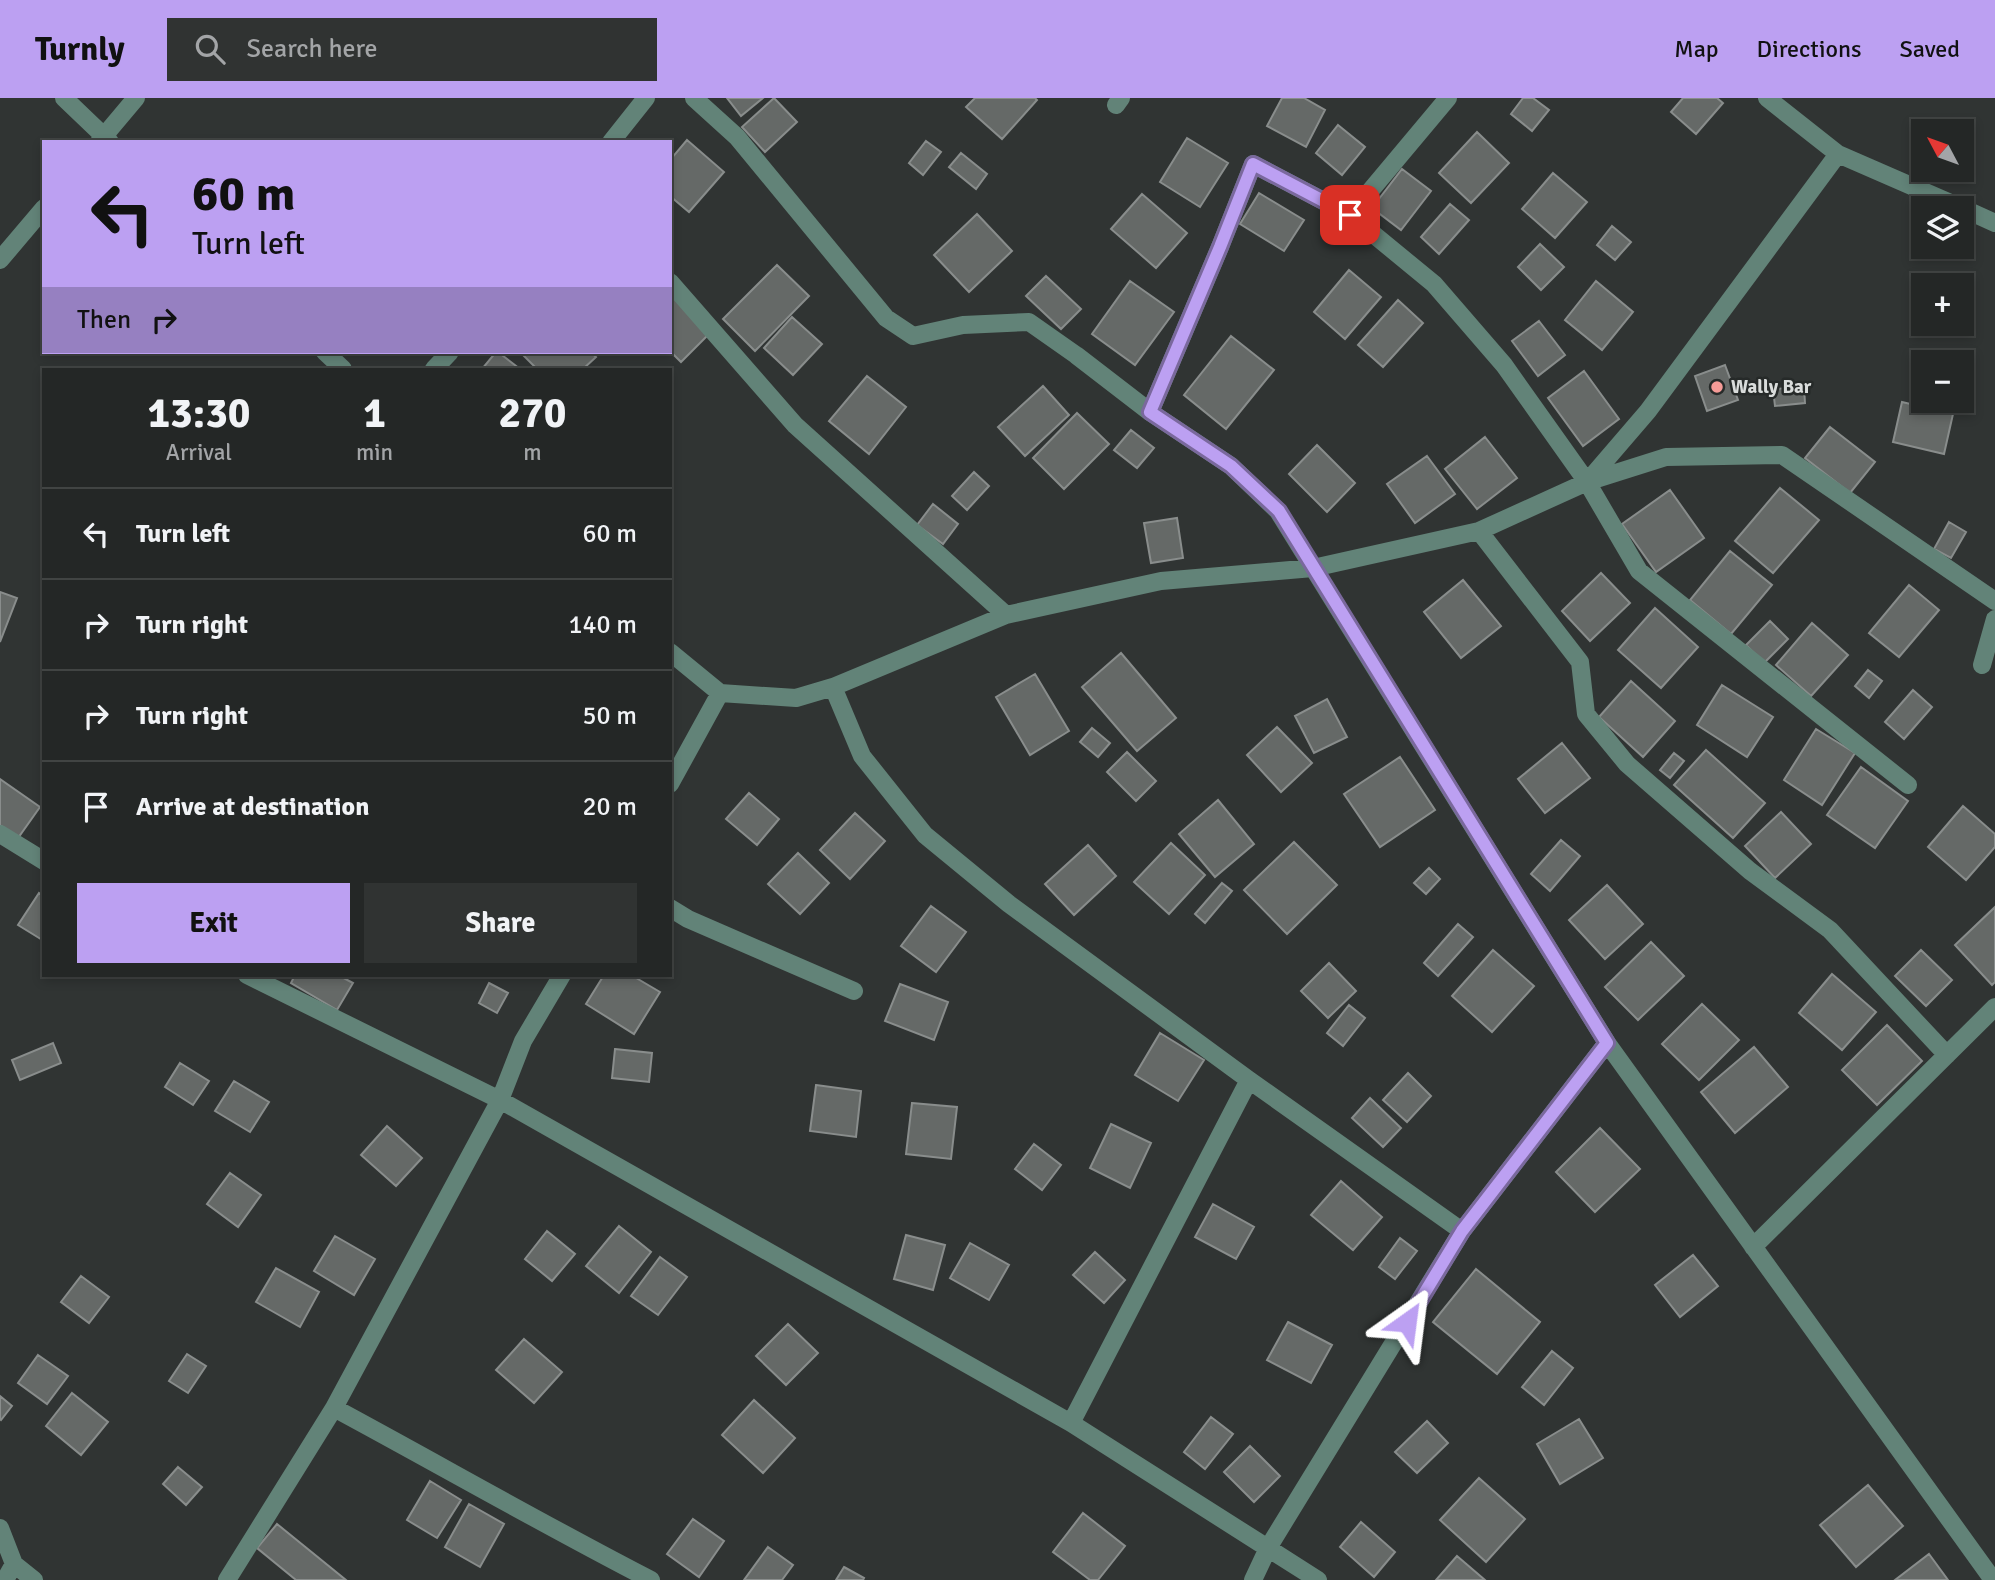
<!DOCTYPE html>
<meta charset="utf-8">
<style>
:root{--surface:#242726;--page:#303332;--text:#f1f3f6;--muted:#a3a5a7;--line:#414443;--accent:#bca0f2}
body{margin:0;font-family:Signika,sans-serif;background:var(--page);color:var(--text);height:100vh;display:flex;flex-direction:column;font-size:26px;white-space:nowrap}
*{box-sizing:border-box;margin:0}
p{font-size:23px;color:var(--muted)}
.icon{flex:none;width:38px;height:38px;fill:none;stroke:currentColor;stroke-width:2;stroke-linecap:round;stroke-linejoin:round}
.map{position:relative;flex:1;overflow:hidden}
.side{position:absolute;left:42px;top:270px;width:630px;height:609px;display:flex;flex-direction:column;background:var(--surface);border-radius:0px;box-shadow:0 4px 10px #0003,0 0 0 2px var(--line)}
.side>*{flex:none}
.top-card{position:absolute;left:42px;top:42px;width:630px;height:214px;border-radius:0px;box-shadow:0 4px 10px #0003,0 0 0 2px var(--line);background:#bca0f2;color:#111;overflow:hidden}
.needle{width:46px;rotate:311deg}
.buttons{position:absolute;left:1911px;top:21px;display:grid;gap:14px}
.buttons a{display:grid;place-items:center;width:63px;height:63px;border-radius:0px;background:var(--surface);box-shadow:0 4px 10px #0003,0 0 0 2px var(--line);font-size:35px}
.pin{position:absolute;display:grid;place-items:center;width:60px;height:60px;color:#fff;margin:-30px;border-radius:14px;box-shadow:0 4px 10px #0006}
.me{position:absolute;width:77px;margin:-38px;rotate:31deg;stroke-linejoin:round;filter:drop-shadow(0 0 5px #0008)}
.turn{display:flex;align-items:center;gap:24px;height:147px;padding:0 35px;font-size:32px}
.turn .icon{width:91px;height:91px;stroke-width:2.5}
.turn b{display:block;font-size:49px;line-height:60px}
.then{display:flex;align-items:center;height:66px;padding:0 35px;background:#0003;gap:14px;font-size:26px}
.eta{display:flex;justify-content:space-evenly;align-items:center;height:119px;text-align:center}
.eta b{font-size:42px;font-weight:700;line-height:49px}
.button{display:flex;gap:14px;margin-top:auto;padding:14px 35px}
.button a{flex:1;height:80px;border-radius:0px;background:var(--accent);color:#111;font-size:28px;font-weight:700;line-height:80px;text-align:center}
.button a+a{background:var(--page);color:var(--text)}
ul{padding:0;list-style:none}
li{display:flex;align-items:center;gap:21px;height:91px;padding:0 35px;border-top:2px solid var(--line)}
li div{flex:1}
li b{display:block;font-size:26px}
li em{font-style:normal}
header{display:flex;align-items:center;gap:42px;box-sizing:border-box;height:98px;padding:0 35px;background:var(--accent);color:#111}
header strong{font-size:33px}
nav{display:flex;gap:38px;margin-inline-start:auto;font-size:24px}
.search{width:490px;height:63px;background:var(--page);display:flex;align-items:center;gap:18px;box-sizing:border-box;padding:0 24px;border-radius:0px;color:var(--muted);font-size:26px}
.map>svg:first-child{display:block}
.building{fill:#656967;stroke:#898d8c;stroke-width:2}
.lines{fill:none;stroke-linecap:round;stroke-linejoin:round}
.minor{stroke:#628378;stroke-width:18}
.route-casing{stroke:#7a689d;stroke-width:18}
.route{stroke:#bca0f2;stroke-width:12}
.poi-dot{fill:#f59b97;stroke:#262a29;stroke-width:2.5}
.labels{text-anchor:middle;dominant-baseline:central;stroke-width:5;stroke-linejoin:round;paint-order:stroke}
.poi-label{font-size:19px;font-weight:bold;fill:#d9dcdb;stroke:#262a29;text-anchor:start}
</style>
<header>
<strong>Turnly</strong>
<div class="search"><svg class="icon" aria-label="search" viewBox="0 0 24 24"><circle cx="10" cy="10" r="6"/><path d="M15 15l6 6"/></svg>Search here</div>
<nav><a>Map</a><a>Directions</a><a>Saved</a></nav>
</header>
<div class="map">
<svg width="1995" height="1482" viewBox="0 0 1995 1482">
<rect width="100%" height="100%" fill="#303433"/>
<!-- building -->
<path class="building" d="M727,0H763L741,18Z
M774,0L797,24L765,54L742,29Z
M975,0H1035L1037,2L1002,41L966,9Z
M1282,0H1304L1325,12L1306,49L1267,28Z
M1523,0H1533L1549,12L1532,33L1511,16Z
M1683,0H1717L1723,5L1696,36L1671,14Z
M1338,27L1365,49L1342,77L1316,55Z
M1477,34L1509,65L1471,105L1439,75Z
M1187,40L1228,65L1200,109L1160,84Z
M687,42L724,74L689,114L670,98V62Z
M926,43L941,54L923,77L909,65Z
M961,55L987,76L976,91L949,69Z
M1402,71L1431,93L1401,132L1372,110Z
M1553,75L1587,104L1555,140L1522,111Z
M1259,95L1304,122L1284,153L1240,126Z
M1142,96L1187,135L1156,170L1111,131Z
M1450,106L1469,122L1439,156L1421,139Z
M977,116L1012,153L969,194L934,157Z
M1612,128L1631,144L1615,162L1597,147Z
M1540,146L1564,169L1541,192L1518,169Z
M777,167L809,198L755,253L723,221Z
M1349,172L1381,199L1345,241L1314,214Z
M1046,178L1081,211L1061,231L1026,198Z
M1130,183L1174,214L1135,267L1092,236Z
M1596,183L1633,214L1602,252L1565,222Z
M670,196L710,235L681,264L670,253Z
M1398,202L1423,225L1383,269L1358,247Z
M792,219L822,246L793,277L764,250Z
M1539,223L1565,257L1538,278L1512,243Z
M1231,238L1274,272L1226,331L1184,297Z
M496,254H498L520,271H482Z
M520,254H590L596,259L583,271H537Z
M1725,267L1738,302L1707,313L1695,278Z
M1584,273L1619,321L1583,348L1548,300Z
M867,278L906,309L869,356L829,323Z
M1043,288L1069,317L1025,358L998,329Z
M1804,289L1805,305L1775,308L1773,291Z
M1902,304L1953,316L1944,356L1893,344Z
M1077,315L1109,346L1064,391L1033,360Z
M1830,329L1875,364L1850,395L1805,360Z
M1131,332L1154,350L1137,370L1114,352Z
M1485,339L1517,380L1477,411L1445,371Z
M1317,347L1355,385L1327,414L1289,376Z
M1427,358L1455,396L1415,425L1387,386Z
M974,374L989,388L967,412L952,398Z
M1780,390L1819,422L1773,475L1735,443Z
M1670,392L1704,440L1656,474L1622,426Z
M933,406L958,426L943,446L917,427Z
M1177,420L1183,460L1151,465L1144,425Z
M1949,424L1966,434L1951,460L1934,451Z
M1730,453L1772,487L1731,536L1690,502Z
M1601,475L1630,505L1590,543L1562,513Z
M1463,482L1501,528L1461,560L1424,514Z
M1909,487L1939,512L1899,559L1869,535Z
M0,494L17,500L0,544Z
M1655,510L1698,549L1661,590L1618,552Z
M1770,523L1788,541L1764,565L1746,547Z
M1812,525L1848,557L1811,598L1776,567Z
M1121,555L1176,620L1137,653L1082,589Z
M1868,572L1882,583L1869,600L1855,588Z
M1035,576L1069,633L1030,657L996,599Z
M1631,583L1675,623L1643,659L1599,619Z
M1722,587L1773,619L1747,659L1697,627Z
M1913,592L1932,609L1904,641L1885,624Z
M1327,601L1347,639L1314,655L1295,618Z
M1277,629L1312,665L1281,694L1247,657Z
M1092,630L1110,645L1098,659L1080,644Z
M1816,631L1855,655L1822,707L1784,682Z
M1562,645L1590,680L1545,715L1518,681Z
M1706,652L1765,705L1733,740L1674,687Z
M1127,654L1156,683L1136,703L1107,674Z
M1674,655L1684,663L1670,680L1660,672Z
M1400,659L1435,712L1380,749L1344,696Z
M1861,669L1908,703L1875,750L1827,717Z
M0,681L40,709L18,740L0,727Z
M749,695L779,721L757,747L726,721Z
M1218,702L1254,746L1215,779L1179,736Z
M1963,708L1995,736V749L1966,782L1928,749Z
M1781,714L1811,746L1775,780L1745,748Z
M855,715L885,743L850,781L820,752Z
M1561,742L1580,758L1550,793L1531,776Z
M1294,744L1337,787L1287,836L1244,792Z
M1171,745L1205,777L1169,816L1134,784Z
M1088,747L1116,778L1074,817L1045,786Z
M798,755L829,785L800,816L768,786Z
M1429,770L1440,781L1426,796L1414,785Z
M1222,785L1232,793L1205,825L1195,816Z
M1607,787L1643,826L1605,861L1569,822Z
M39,795L44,799V843L18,827Z
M931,808L966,834L936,874L901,848Z
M1995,809V884L1992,887L1955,847Z
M1458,826L1473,839L1438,878L1424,865Z
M1651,844L1684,878L1638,922L1605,889Z
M1493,852L1534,888L1492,934L1452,898Z
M1921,852L1952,882L1926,908L1895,878Z
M1329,865L1356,893L1328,920L1301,893Z
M1832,876L1876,914L1842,952L1799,915Z
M295,877H338L353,885L337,912L291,885Z
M604,877H631L660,894L634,936L586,906Z
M489,885L508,895L497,915L479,905Z
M900,886L948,904L934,942L885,923Z
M1702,906L1739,942L1699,982L1662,946Z
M1349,907L1365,920L1343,948L1327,935Z
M1887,927L1922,963L1877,1007L1842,972Z
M1160,935L1204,962L1178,1003L1135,977Z
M53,945L61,965L20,982L12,962Z
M1754,949L1788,989L1735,1035L1701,994Z
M615,951L652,955L649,984L612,980Z
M180,965L209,983L193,1007L165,989Z
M1408,975L1431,998L1407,1024L1383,1002Z
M234,983L269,1004L250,1034L215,1013Z
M816,987L861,993L856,1039L810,1033Z
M1370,1000L1401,1030L1383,1049L1352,1020Z
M912,1005L957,1009L951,1061L906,1056Z
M1111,1026L1151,1045L1130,1090L1090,1070Z
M387,1028L422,1060L396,1088L361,1057Z
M1600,1030L1640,1071L1595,1114L1556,1074Z
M1034,1046L1061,1067L1042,1092L1015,1071Z
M230,1075L261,1097L238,1129L207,1106Z
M1341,1083L1382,1119L1353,1152L1311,1117Z
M1213,1106L1254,1129L1236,1161L1195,1139Z
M619,1128L651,1154L619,1195L586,1168Z
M547,1133L575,1156L552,1183L525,1161Z
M906,1137L945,1147L933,1192L894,1181Z
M335,1138L375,1161L354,1197L314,1173Z
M1400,1140L1417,1153L1395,1181L1379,1169Z
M970,1145L1009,1167L989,1202L950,1180Z
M1095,1154L1125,1182L1104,1205L1073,1177Z
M1693,1157L1718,1188L1680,1219L1655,1187Z
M660,1159L687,1179L658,1217L631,1198Z
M276,1170L319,1194L300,1229L256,1204Z
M1476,1171L1540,1224L1497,1276L1433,1224Z
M81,1178L109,1199L89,1225L61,1204Z
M1288,1224L1332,1247L1311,1285L1267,1262Z
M788,1226L818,1255L786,1287L756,1258Z
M524,1241L562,1274L534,1305L496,1272Z
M1552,1253L1573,1270L1544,1307L1522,1289Z
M187,1256L206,1268L188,1295L169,1283Z
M38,1257L68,1278L47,1306L18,1285Z
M72,1295L108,1324L81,1357L46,1328Z
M0,1298L12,1308L1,1322L0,1321Z
M754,1302L795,1340L763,1375L722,1337Z
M1211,1319L1233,1336L1205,1371L1184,1354Z
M1579,1321L1603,1360L1560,1386L1537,1346Z
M1427,1323L1448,1345L1417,1375L1395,1354Z
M1250,1348L1280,1378L1254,1404L1224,1374Z
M178,1369L202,1389L186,1407L163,1386Z
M1479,1380L1525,1421L1486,1464L1440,1422Z
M430,1383L461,1402L437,1440L407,1422Z
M1868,1387L1903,1428L1856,1469L1820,1427Z
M469,1406L504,1426L480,1469L445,1449Z
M1083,1415L1125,1448L1098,1482H1090L1053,1454Z
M693,1421L724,1443L699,1479L667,1456Z
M1361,1424L1395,1454L1374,1479L1340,1449Z
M277,1426L346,1482H296L257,1450Z
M768,1449L793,1467L782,1482H744Z
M1929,1456L1948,1482H1895Z
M1457,1458L1485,1482H1436Z
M844,1469L864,1480L863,1482H836Z"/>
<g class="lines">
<!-- minor -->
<path class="minor" d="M64,0L110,44
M694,0L737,39L886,220L913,238L963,227L1029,224L1076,257L1150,314L1231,368L1278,413L1607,945L1993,1482
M1767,0L1838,56L1962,110
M1116,7L1121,0
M99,44L136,0
M611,44L646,0
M1962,110L1995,125
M1350,117L1434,186L1504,267L1587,384
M0,162L44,110
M670,184L795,327L1006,517
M325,254L343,271
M434,271L450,254
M1150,314L1220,149L1253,66L1350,117L1448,0
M1479,433L1580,564L1586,616L1627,666L1750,773L1830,832L1947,957
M670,554L720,595
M1982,567L1995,521
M833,589L862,658L925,737L1009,806L1249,982L1462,1133L1268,1450L1253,1482
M670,686L720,595L796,600L833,589L1006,517L1161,483L1313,470L1479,433L1587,384L1648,313L1838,56
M1908,687L1639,473L1587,384L1666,359L1782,357L1995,503
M0,736L44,763
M670,810L688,821L854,893
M247,877L500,1002L1071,1325L1318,1482
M1462,1133L1607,945
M1753,1149L1995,909
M334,1310C440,1367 544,1427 651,1482
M1071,1325L1249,982
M0,1430L14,1466L34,1482
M5,1482L14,1466
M227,1482L334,1310L500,1002L523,943L562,877"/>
</g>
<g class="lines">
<defs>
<path id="route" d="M1350,117L1253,66L1220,149L1150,314L1231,368L1279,413L1607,945L1462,1133L1407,1224"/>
</defs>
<!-- route casing -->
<use href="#route" class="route-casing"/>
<!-- route -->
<use href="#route" class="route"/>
</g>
<!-- markers -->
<circle class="poi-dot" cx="1717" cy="289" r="7"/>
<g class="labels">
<!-- poi labels -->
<g class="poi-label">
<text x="1731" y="289">Wally Bar</text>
</g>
</g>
</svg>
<div class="buttons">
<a><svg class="needle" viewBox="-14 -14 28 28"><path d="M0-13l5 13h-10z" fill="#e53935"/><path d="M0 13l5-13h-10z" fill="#a3a5a7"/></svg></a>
<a><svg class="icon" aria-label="layers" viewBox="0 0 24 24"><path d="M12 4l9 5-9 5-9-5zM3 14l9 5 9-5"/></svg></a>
<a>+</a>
<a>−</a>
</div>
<div class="pin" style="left:1350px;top:117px;background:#d93025"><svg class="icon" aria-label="arrive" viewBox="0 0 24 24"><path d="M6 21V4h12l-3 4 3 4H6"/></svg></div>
<svg class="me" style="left:1407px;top:1224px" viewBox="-20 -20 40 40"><path d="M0-17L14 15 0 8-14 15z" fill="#bca0f2" stroke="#fff" stroke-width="4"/></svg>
<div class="top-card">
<div class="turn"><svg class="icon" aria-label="left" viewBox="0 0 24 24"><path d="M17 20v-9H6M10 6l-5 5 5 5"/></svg><div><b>60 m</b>Turn left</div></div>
<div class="then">Then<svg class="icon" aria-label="right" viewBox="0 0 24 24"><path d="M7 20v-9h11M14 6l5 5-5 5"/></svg></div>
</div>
<section class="side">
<div class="eta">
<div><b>13:30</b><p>Arrival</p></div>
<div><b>1</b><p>min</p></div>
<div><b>270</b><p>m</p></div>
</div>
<ul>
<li><svg class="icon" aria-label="left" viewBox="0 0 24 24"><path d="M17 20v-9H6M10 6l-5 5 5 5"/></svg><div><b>Turn left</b></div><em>60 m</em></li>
<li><svg class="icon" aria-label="right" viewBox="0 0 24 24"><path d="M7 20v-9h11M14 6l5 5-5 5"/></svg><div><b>Turn right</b></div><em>140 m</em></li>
<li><svg class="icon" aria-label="right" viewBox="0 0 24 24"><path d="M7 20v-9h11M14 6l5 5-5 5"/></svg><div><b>Turn right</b></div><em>50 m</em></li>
<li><svg class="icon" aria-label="arrive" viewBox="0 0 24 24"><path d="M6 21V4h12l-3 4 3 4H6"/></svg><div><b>Arrive at destination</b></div><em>20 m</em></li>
</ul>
<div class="button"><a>Exit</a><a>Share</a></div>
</section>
</div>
